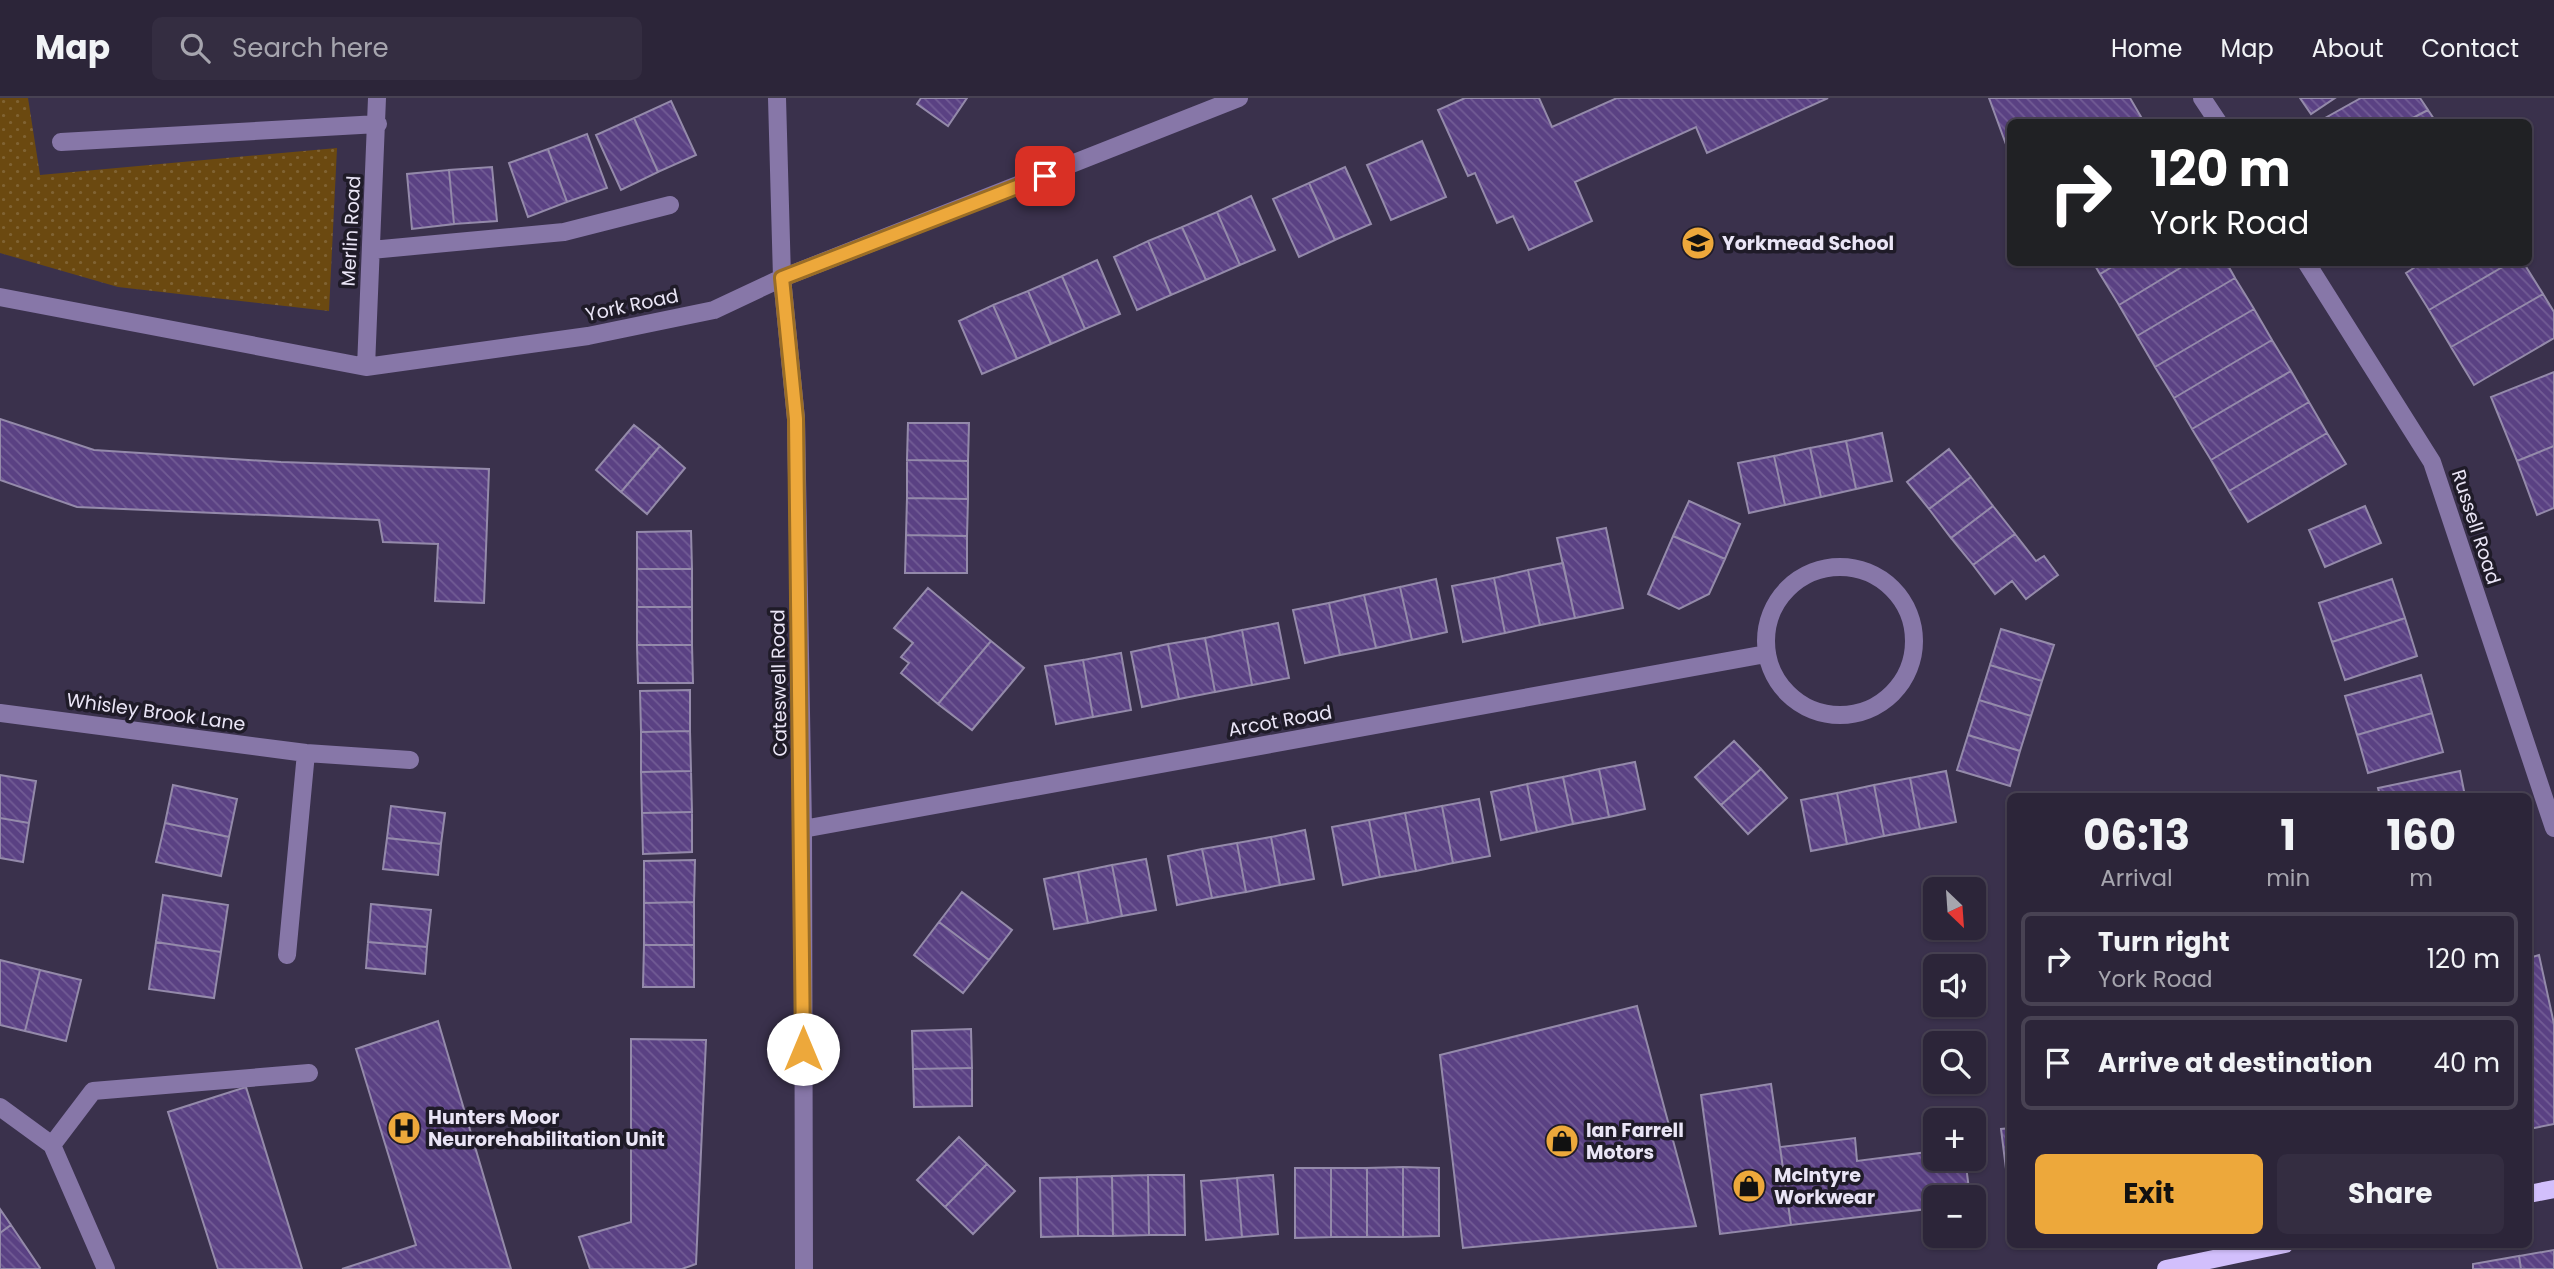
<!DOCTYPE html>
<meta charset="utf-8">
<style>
:root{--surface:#2c2539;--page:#342d41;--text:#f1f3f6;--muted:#a6a5ae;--line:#484253;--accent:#eda83b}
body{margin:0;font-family:Poppins,sans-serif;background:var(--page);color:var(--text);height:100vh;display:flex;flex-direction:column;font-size:26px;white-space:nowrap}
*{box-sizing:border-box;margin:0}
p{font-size:23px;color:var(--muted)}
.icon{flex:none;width:38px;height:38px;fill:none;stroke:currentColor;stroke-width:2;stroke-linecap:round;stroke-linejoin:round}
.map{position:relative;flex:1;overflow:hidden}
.side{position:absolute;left:2007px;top:695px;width:525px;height:455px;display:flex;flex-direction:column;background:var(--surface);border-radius:10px;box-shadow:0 2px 5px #0004,0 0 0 2px var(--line)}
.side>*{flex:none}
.top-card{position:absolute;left:2007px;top:21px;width:525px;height:147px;border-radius:10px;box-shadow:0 2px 5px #0004,0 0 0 2px var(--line);background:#202124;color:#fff;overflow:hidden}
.needle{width:46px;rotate:155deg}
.tools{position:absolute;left:1923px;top:779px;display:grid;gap:14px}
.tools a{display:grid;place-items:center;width:63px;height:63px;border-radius:10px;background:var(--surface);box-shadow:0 2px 5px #0004,0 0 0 2px var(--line);font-size:35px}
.pin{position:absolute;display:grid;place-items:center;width:60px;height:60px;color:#fff;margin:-30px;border-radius:14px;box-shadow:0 4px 10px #0006}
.me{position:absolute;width:77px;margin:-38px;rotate:0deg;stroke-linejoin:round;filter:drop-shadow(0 0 5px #0008)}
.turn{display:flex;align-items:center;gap:24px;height:147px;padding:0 28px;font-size:32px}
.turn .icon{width:91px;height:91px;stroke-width:2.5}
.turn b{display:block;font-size:49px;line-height:60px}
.eta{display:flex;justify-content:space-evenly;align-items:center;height:119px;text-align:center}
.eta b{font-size:42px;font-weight:700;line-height:49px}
.button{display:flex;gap:14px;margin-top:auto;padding:14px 28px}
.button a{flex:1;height:80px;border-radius:10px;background:var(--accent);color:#111;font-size:28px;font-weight:700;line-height:80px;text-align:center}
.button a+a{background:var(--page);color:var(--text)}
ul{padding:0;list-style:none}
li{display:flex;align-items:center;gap:21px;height:94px;margin:0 14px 10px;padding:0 14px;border:4px solid var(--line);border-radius:10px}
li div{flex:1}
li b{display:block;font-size:26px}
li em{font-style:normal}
header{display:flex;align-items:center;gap:42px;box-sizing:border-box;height:98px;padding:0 35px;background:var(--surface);border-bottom:2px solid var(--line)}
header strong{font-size:33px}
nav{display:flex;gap:38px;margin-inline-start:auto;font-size:24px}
.search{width:490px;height:63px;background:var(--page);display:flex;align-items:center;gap:18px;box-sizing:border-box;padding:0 24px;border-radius:10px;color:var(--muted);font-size:26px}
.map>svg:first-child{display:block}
.park{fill:url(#park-dots)}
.building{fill:url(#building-back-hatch);stroke:#948aaa;stroke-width:2}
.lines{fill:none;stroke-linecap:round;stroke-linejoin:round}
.minor{stroke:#8777a8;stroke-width:18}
.major{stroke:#d2bffc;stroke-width:18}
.route-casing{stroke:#9a6d26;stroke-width:18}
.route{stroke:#eda83b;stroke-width:12}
.labels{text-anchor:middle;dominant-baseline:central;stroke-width:7;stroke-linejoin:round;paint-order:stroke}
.street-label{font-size:19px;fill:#eae5f6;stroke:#1f1b28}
.poi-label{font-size:19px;font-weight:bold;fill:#eae5f6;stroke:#1f1b28;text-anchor:start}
</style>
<header>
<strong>Map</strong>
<div class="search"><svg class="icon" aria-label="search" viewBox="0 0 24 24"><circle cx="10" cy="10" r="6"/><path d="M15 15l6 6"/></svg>Search here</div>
<nav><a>Home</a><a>Map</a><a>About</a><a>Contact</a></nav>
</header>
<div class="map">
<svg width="2554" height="1171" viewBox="0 0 2554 1171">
<defs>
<pattern id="park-dots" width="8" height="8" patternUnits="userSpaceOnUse" patternTransform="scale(1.75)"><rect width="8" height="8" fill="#6b4910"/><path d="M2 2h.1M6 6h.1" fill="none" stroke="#806333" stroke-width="1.8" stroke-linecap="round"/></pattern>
<pattern id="building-back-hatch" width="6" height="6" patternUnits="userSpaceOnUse" patternTransform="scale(1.75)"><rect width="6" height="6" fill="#5a4183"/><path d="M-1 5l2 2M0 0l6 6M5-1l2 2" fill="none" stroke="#725c95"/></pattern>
</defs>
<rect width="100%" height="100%" fill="#3a314c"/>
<!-- park -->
<path class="park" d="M0,0H28L40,77L337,50L329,213L118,189L0,155Z"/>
<!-- building -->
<path class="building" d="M921,0H967L948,28L917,6Z
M1465,0H1539L1552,29L1617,0H1828L1707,55L1696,29L1575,84L1592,123L1529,152L1513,118L1497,125L1475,75L1468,78L1438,12Z
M1989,0H2130L2144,24H2011V60Z
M2300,0H2335L2311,16Z
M2361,0H2420L2428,12L2405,24H2318Z
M671,3L696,57L658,74L634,20Z
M2428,12L2436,24H2405Z
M634,20L658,74L621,92L596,37Z
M587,36L607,90L567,104L548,51Z
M1422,43L1446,99L1391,122L1367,67Z
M548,51L567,104L528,119L509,65Z
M492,69L497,123L454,126L449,72Z
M1345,69L1371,126L1335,142L1309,85Z
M449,72L454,126L412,131L407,76Z
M1309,85L1335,142L1299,159L1273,101Z
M1251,98L1275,152L1240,167L1217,114Z
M1217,114L1240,167L1206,182L1182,129Z
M1182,129L1206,182L1171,197L1148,143Z
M1148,143L1171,197L1137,212L1114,159Z
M1097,162L1120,216L1085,231L1062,178Z
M2093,164H2120L2100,176Z
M2120,164H2190L2119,207L2100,176Z
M2190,164H2226L2235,180L2137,238L2119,207Z
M2423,164H2511L2429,212L2406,175Z
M2511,164H2523L2543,196L2451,249L2429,212Z
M1062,178L1085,231L1051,246L1028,193Z
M2235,180L2254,211L2155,269L2137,238Z
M1028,193L1051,246L1017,261L993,207Z
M2543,196L2554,214V240L2474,287L2451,249Z
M993,207L1017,261L982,276L959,223Z
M2254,211L2272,242L2174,300L2155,269Z
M2272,242L2291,273L2192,331L2174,300Z
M2291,273L2309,304L2211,362L2192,331Z
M2554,274V348L2517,363L2491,299Z
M2309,304L2327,335L2229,393L2211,362Z
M0,321L94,352L281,364L489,371L484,505L435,503L438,446L383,444L379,422L77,409L0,382Z
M908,325H969L968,363L907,362Z
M634,327L660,348L621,394L596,372Z
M1882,335L1892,383L1856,391L1846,343Z
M2327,335L2346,366L2248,424L2229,393Z
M1846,343L1856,391L1821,399L1810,350Z
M660,348L685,370L647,416L621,394Z
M2554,348V410L2537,417L2517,363Z
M1810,350L1821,399L1785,407L1774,358Z
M1949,351L1971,379L1929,411L1907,384Z
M1774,358L1785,407L1749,415L1738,365Z
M907,362L968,363V401L907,400Z
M1971,379L1993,408L1951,440L1929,411Z
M907,400L968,401L967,438L906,437Z
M1689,403L1740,426L1725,461L1673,438Z
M1993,408L2015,436L1973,467L1951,440Z
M2365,408L2381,445L2325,469L2309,432Z
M1606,430L1623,510L1575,520L1557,440Z
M691,433L692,471H637V434Z
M2015,436L2036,463L2044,458L2058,477L2026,501L2012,483L1995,496L1973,467Z
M906,437L967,438V475H905Z
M1673,438L1725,461L1709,496L1679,511L1648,496Z
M1563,465L1575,520L1540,527L1528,472Z
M637,471H692V509H637Z
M1528,472L1540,527L1505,535L1494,480Z
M1494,480L1505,535L1463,544L1452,488Z
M1436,481L1447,534L1412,542L1400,489Z
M2392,481L2405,520L2332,544L2319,505Z
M1400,489L1412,542L1376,550L1364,497Z
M928,490L991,543L938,606L901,575L909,565L901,559L913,545L894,530Z
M1364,497L1376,550L1340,557L1329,505Z
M1329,505L1340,557L1305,565L1293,512Z
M637,509H692V547H637Z
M2405,520L2417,558L2345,582L2332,544Z
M1278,525L1289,580L1252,587L1242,532Z
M2001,531L2054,547L2042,583L1990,567Z
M1242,532L1252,587L1215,594L1205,540Z
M1205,540L1215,594L1179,601L1168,546Z
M991,543L1024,570L972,632L938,606Z
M1168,546L1179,601L1142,609L1131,554Z
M637,547H692L693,585H638Z
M1121,555L1131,612L1093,619L1083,562Z
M1083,562L1093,619L1056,626L1045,568Z
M1990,567L2042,583L2031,618L1979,602Z
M2421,577L2432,615L2357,637L2345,598Z
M690,592V633L641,634L640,593Z
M1979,602L2031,618L2020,653L1968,637Z
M2432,615L2443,654L2368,675L2357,637Z
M690,633L691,673L641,674V634Z
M1968,637L2020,653L2010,688L1957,672Z
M1734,643L1761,671L1721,707L1695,679Z
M1635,664L1645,711L1609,719L1599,671Z
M1599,671L1609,719L1573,726L1563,679Z
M1761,671L1787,700L1748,736L1721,707Z
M691,673L692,714L642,715L641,674Z
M1946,673L1956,724L1920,731L1910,680Z
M2460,673L2465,698H2380L2378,690Z
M0,677L36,683L29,725L0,720Z
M1563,679L1573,726L1537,734L1527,686Z
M1910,680L1920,731L1884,738L1874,687Z
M1527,686L1537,734L1501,742L1491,694Z
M173,687L237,701L229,739L165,725Z
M1874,687L1884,738L1847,746L1837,695Z
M1837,695L1847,746L1811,753L1801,702Z
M1479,701L1490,758L1453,765L1442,708Z
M391,708L445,715L441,746L387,740Z
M1442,708L1453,765L1416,773L1405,715Z
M692,714V754L643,756L642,715Z
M1405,715L1416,773L1380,779L1369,722Z
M0,720L29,725L23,764L0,760Z
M1369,722L1380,779L1343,787L1332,729Z
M165,725L229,739L221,778L156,764Z
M1305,732L1314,781L1280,787L1271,739Z
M1271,739L1280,787L1246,794L1237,745Z
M387,740L441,746L438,777L383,771Z
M1237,745L1246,794L1212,800L1202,751Z
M1202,751L1212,800L1177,807L1168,758Z
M1146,761L1156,812L1122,818L1112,767Z
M695,762L694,804L644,805V763Z
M1112,767L1122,818L1088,825L1078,774Z
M1078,774L1088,825L1054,831L1044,781Z
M962,794L1012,832L989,862L939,824Z
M163,797L228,807L221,854L156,844Z
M694,804V847H644V805Z
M371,806L431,812L427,849L368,844Z
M939,824L989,862L963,895L914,857Z
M156,844L221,854L214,900L149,891Z
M368,844L427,849L425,876L366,870Z
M644,847H694V889H643Z
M2539,857L2554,926V1026L2529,1031V860Z
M0,862L40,872L25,933L0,927Z
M40,872L81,882L66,943L25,933Z
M1637,908L1696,1128L1463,1150L1440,957Z
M438,923L511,1171H342L416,1147L356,951Z
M971,931L972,970L913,971L912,933Z
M631,941L706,942L696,1166L682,1171H590L579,1139L631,1124Z
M972,970V1008L914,1009L913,971Z
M1771,986L1791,1127L1720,1136L1701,997Z
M246,989L302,1171H218L168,1014Z
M2011,1030V1103H2010L2001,1031Z
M959,1039L987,1066L945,1109L917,1082Z
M1855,1040L1857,1063L1936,1053V1060H1965L1970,1099H1936V1110L1791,1127L1780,1049Z
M987,1066L1015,1093L973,1136L945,1109Z
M1403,1069L1439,1070V1138L1403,1139Z
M1403,1069V1139H1367V1070Z
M1295,1070H1331V1139L1295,1140Z
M1331,1070H1367V1139H1331Z
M1148,1077H1184L1185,1137H1149Z
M1148,1077L1149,1137L1113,1138L1112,1078Z
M1273,1077L1278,1136L1242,1139L1237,1080Z
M1112,1078L1113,1138H1078L1077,1079Z
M1077,1079L1078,1138L1041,1139L1040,1080Z
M1237,1080L1242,1139L1206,1142L1201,1083Z
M0,1111L11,1127L0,1135Z
M11,1127L40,1170L39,1171H0V1135Z
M2554,1152V1171H2521L2519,1158Z
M2519,1158L2521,1171H2473V1166Z"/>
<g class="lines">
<!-- minor -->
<path class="minor" d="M777,0L782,180L796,321L803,731L804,1171
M2202,0L2218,24
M61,44L378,26
M371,152L564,134L670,107
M2306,164L2432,364L2554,730
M0,199L366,269L588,238L714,212L782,180L1239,0
M366,269L377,0
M1766 543a74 74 0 1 1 148 0a74 74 0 1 1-148 0Z
M0,615L306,655L410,662
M803,731L1766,556
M287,857L306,655
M0,1009L52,1047L106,1171
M52,1047L93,993L309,975"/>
<!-- major -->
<path class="major" d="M2529,1096L2554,1091
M2166,1171L2285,1146"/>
</g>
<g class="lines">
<defs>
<path id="route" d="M803,951L796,321L782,180L1045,78"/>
</defs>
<!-- route casing -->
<use href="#route" class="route-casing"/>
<!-- route -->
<use href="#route" class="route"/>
</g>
<!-- icons -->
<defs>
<symbol id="school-disc" viewBox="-11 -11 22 22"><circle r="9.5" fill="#eda83b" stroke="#1f1b28"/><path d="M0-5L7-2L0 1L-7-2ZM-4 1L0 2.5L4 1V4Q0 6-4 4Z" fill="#111"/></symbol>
<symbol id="hospital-disc" viewBox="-11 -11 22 22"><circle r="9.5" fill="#eda83b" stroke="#1f1b28"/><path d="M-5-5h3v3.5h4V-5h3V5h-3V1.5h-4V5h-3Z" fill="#111"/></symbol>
<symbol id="shop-disc" viewBox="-11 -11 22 22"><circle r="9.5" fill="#eda83b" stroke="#1f1b28"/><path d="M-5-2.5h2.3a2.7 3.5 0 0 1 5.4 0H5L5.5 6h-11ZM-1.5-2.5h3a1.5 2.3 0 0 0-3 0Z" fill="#111"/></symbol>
</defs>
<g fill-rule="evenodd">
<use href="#school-disc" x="1679" y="126" width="38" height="38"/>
<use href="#hospital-disc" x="385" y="1011" width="38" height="38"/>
<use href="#shop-disc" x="1543" y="1024" width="38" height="38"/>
<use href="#shop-disc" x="1730" y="1069" width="38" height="38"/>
</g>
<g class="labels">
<!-- street labels -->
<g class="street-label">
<text transform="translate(351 133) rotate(-87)">Merlin Road</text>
<text transform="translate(632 207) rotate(-12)">York Road</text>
<text transform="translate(2476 429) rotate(72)">Russell Road</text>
<text transform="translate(779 585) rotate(-91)">Cateswell Road</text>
<text transform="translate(156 614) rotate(8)">Whisley Brook Lane</text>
<text transform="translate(1280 623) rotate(-10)">Arcot Road</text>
</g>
<!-- poi labels -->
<g class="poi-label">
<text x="1722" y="145">Yorkmead School</text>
<text x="428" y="1019">Hunters Moor<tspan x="428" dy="22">Neurorehabilitation Unit</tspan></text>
<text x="1586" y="1032">Ian Farrell<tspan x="1586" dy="22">Motors</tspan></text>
<text x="1774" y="1077">McIntyre<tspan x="1774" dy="22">Workwear</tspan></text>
</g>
</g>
</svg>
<div class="tools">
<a><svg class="needle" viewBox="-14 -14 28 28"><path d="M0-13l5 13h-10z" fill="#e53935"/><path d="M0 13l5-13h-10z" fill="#a6a5ae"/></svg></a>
<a><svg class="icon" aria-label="sound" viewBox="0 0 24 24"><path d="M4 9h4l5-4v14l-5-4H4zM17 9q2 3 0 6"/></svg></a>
<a><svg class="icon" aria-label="search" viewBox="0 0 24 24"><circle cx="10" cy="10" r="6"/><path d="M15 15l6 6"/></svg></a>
<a>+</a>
<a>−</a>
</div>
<div class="pin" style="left:1045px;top:78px;background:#d93025"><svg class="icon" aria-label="arrive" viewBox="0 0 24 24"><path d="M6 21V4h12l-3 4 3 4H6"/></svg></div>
<svg class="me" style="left:803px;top:951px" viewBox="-20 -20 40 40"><circle r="19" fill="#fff"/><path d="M0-13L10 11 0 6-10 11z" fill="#eda83b"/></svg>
<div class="top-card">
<div class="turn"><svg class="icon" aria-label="right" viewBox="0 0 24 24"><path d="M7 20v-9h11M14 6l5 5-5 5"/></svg><div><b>120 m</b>York Road</div></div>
</div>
<section class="side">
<div class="eta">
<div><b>06:13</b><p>Arrival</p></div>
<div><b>1</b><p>min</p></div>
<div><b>160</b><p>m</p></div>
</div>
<ul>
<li><svg class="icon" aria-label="right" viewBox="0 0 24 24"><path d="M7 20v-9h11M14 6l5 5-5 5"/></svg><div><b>Turn right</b><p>York Road</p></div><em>120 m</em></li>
<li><svg class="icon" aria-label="arrive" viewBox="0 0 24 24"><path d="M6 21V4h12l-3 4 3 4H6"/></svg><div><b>Arrive at destination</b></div><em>40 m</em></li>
</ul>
<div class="button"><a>Exit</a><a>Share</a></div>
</section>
</div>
